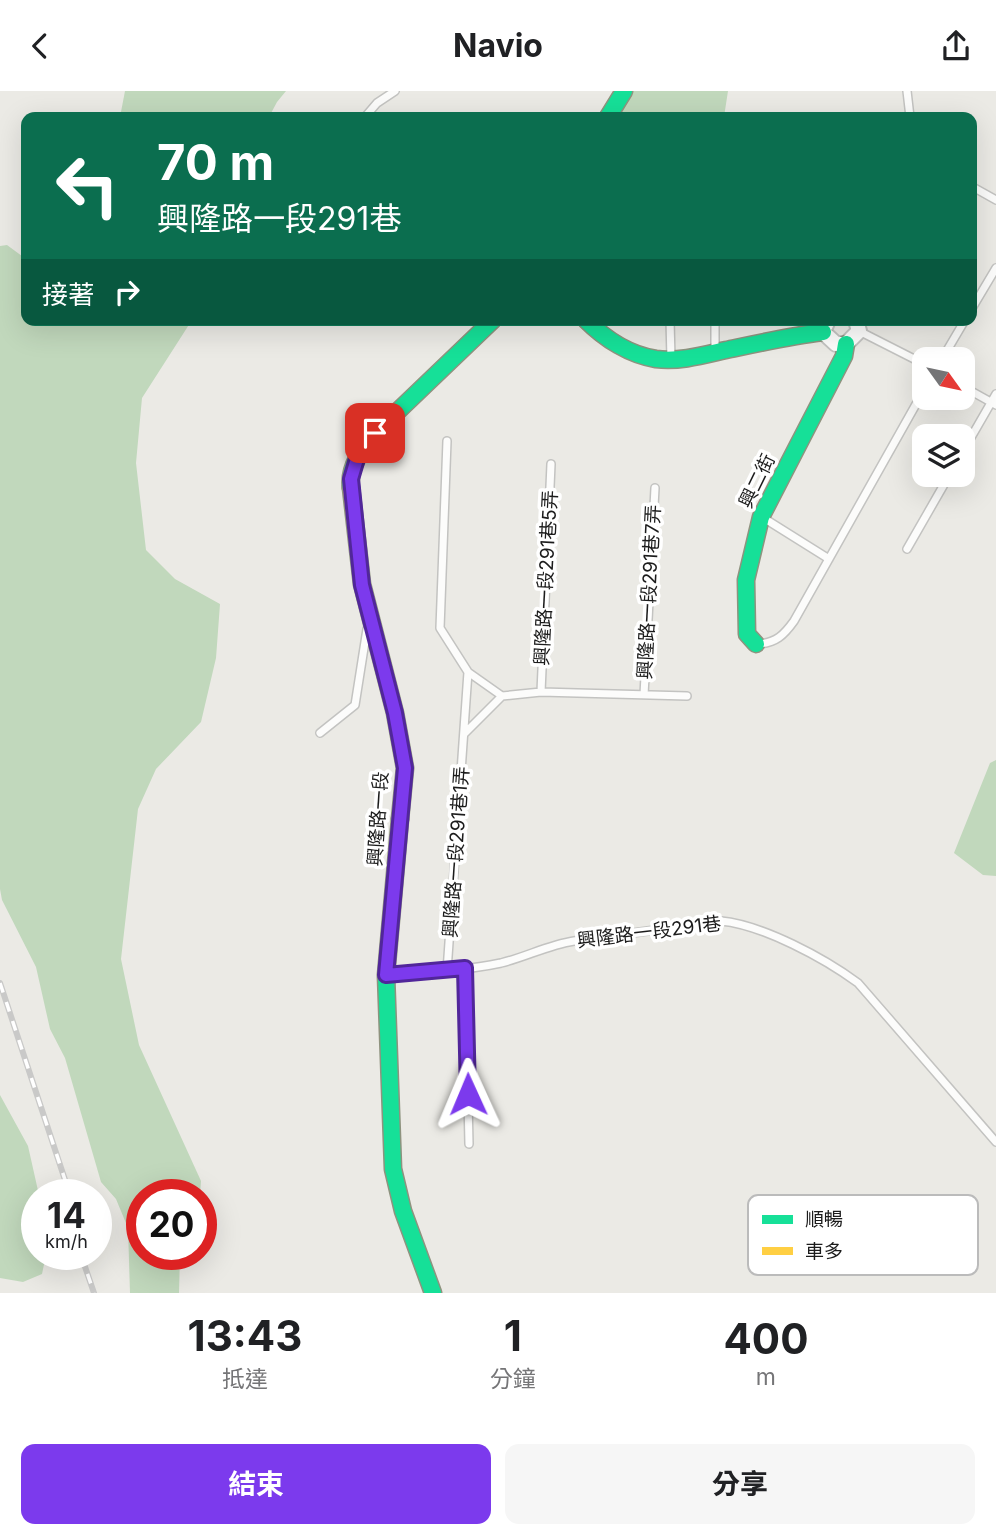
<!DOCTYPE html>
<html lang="zh-TW">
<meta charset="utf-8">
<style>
:root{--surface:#fff;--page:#f6f6f6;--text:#202124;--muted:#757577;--accent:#7c3aed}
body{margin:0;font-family:Inter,"Noto Sans TC",sans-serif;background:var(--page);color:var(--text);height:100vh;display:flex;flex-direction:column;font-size:26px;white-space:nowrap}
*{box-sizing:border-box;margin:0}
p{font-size:23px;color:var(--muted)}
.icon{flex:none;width:38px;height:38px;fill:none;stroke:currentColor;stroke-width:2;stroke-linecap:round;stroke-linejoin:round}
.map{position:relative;height:1202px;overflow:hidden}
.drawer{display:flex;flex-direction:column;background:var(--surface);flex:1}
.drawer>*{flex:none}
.hud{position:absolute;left:21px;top:21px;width:956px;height:214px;border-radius:14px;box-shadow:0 7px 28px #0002;background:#0b6e4f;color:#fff;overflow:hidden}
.needle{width:46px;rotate:123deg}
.controls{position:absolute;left:912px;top:256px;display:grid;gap:14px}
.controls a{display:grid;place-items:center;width:63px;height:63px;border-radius:14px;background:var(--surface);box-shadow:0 7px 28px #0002;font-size:35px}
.speed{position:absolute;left:21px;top:1088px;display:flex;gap:14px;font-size:35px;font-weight:700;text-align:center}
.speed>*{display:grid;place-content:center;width:91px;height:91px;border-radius:50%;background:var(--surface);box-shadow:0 7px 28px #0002;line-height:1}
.speed small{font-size:18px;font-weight:400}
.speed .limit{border:10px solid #d22;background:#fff;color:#111}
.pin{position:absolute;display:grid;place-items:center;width:60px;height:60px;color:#fff;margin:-30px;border-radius:14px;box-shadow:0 4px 10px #0006}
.me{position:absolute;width:77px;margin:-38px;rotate:359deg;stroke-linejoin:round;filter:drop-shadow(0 0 5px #0008)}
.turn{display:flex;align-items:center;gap:24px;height:147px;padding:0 21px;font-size:32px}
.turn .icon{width:91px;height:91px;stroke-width:2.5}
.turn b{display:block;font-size:49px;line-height:60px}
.then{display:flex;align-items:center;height:66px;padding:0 21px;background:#0003;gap:14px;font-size:26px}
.eta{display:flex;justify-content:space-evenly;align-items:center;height:119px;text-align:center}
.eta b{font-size:42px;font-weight:700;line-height:49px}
.cta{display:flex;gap:14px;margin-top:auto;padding:14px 21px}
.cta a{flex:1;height:80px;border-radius:14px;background:var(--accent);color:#fff;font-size:28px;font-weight:700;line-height:80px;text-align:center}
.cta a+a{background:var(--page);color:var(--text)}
header{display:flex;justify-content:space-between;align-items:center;height:91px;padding:0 21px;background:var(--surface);font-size:32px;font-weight:700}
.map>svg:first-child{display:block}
.forest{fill:#c1d8bc}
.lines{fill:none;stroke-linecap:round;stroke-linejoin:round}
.lane-casing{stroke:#c3c3c1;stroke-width:10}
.street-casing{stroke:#c3c3c1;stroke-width:18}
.fast-casing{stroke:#8e937f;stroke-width:19}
.slow-casing{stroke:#8e937f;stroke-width:19}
.lane{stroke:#fcfcfb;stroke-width:7}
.street{stroke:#fcfcfb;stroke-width:14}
.fast{stroke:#16e098;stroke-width:16}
.slow{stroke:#ffcf43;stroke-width:16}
.rail-casing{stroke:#c9c9c8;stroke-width:6}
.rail{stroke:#fff;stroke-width:3.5;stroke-dasharray:10;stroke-linecap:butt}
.route-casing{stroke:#51269a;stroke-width:18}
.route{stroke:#7c3aed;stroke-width:12}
.labels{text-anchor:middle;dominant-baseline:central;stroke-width:7;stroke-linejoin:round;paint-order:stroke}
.street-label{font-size:19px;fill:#1c1c1c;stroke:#fff}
.key{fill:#fff;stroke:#bbb;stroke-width:2}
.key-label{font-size:19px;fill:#1c1c1c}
</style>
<header><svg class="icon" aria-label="back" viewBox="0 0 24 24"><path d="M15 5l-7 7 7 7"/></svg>Navio<svg class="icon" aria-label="share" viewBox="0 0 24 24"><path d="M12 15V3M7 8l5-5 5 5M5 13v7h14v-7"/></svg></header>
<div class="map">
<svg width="996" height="1202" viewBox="0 0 996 1202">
<rect width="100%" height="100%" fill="#ebeae5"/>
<!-- forest -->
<path class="forest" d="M125,0H286L277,11L269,26H120Z
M629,0H728L724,26H615Z
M7,154L26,168V229H192L142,307L136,372L146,459L175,488L220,513L216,567L201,631L156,678L138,718L121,868L139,954L201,1090L200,1104H142V1164H180L179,1202H130L128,1137L116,1108L101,1091L65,967L50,938L36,876L2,809L0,798V155Z
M996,669V785L983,784L954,762L990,672Z
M0,1004L28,1055L39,1104H37V1164H46L42,1183L23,1191L0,1187Z"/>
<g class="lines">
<defs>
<path id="lane" d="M907,0L910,26
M365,26L377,12L395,0
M971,95L996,109
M971,219L996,177
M670,229L671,268
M859,240L924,273
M715,260V229
M942,268L965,229
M962,295L996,314
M447,350L440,537L468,581
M962,362L996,303
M762,426L829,468
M907,458L950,383
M758,553C776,552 784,544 794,530L924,299
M541,601L551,373
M644,604L655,397
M320,642L355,614L367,538
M465,642L502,605L541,601L687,605
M465,877L469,1053
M447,880L468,581L502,605
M386,884C425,881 463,880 501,872C526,866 548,854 574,850L721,830C763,834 824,867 858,892L996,1051"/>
<path id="street" d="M828,229L823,241L836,253H846L859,240L857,233"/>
<path id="fast" d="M608,26L624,0
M586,229C605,248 630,264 656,268C680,271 704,264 726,259C759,252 790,245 823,241
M351,397C348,376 362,358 375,342L493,229
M756,553L747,543L746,489L761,426L844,265L846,253
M400,728L386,884L393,1078L403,1120L433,1202"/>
<path id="slow" d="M351,397L362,493L395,622L405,677L400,728"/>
</defs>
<!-- lane casing -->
<use href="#lane" class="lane-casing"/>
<!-- street casing -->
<use href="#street" class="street-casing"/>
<!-- fast casing -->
<use href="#fast" class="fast-casing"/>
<!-- slow casing -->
<use href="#slow" class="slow-casing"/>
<!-- lane -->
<use href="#lane" class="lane"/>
<!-- street -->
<use href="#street" class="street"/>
<!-- fast -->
<use href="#fast" class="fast"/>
<!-- slow -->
<use href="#slow" class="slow"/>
<defs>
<path id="rail" d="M0,892L70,1104
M81,1164L94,1202"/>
</defs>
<!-- rail casing -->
<use href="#rail" class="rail-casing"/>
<!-- rail -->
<use href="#rail" class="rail"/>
</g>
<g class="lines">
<defs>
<path id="route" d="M375,342L359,361L351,388L362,494L395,622L405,677L386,884L465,877L468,1003"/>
</defs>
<!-- route casing -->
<use href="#route" class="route-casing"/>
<!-- route -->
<use href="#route" class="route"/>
</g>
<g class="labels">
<!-- street labels -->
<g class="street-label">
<text transform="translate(757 390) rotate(-64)">興二街</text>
<text transform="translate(546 487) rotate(-87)">興隆路一段291巷5弄</text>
<text transform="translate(649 501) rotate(-87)">興隆路一段291巷7弄</text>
<text transform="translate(378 728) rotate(-86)">興隆路一段</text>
<text transform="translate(456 761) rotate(-86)">興隆路一段291巷1弄</text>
<text transform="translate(649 841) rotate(-7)">興隆路一段291巷</text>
</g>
</g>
<!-- legend -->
<rect x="748" y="1104" width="230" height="80" rx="10" class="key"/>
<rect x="762" y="1124" width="31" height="9" fill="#16e098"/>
<rect x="762" y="1156" width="31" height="8" fill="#ffcf43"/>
<g class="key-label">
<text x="805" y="1135">順暢</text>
<text x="805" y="1167">車多</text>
</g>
</svg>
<div class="controls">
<a><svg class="needle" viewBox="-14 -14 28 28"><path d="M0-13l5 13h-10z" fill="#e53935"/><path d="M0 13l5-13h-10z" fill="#757577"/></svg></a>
<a><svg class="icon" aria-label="layers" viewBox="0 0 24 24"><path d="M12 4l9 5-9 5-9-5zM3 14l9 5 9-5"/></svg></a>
</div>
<div class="speed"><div>14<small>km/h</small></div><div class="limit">20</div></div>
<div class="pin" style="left:375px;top:342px;background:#d93025"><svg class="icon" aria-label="arrive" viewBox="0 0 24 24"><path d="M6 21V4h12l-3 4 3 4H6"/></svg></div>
<svg class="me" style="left:468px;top:1003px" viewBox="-20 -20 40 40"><path d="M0-17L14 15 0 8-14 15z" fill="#7c3aed" stroke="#fff" stroke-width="4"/></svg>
<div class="hud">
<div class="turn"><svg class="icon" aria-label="left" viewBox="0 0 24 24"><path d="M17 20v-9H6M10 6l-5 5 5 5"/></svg><div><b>70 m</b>興隆路一段291巷</div></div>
<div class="then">接著<svg class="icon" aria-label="right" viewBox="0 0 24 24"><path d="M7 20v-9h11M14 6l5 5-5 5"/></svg></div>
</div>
</div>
<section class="drawer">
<div class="eta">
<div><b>13:43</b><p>抵達</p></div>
<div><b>1</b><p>分鐘</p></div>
<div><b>400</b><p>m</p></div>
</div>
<div class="cta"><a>結束</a><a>分享</a></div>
</section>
